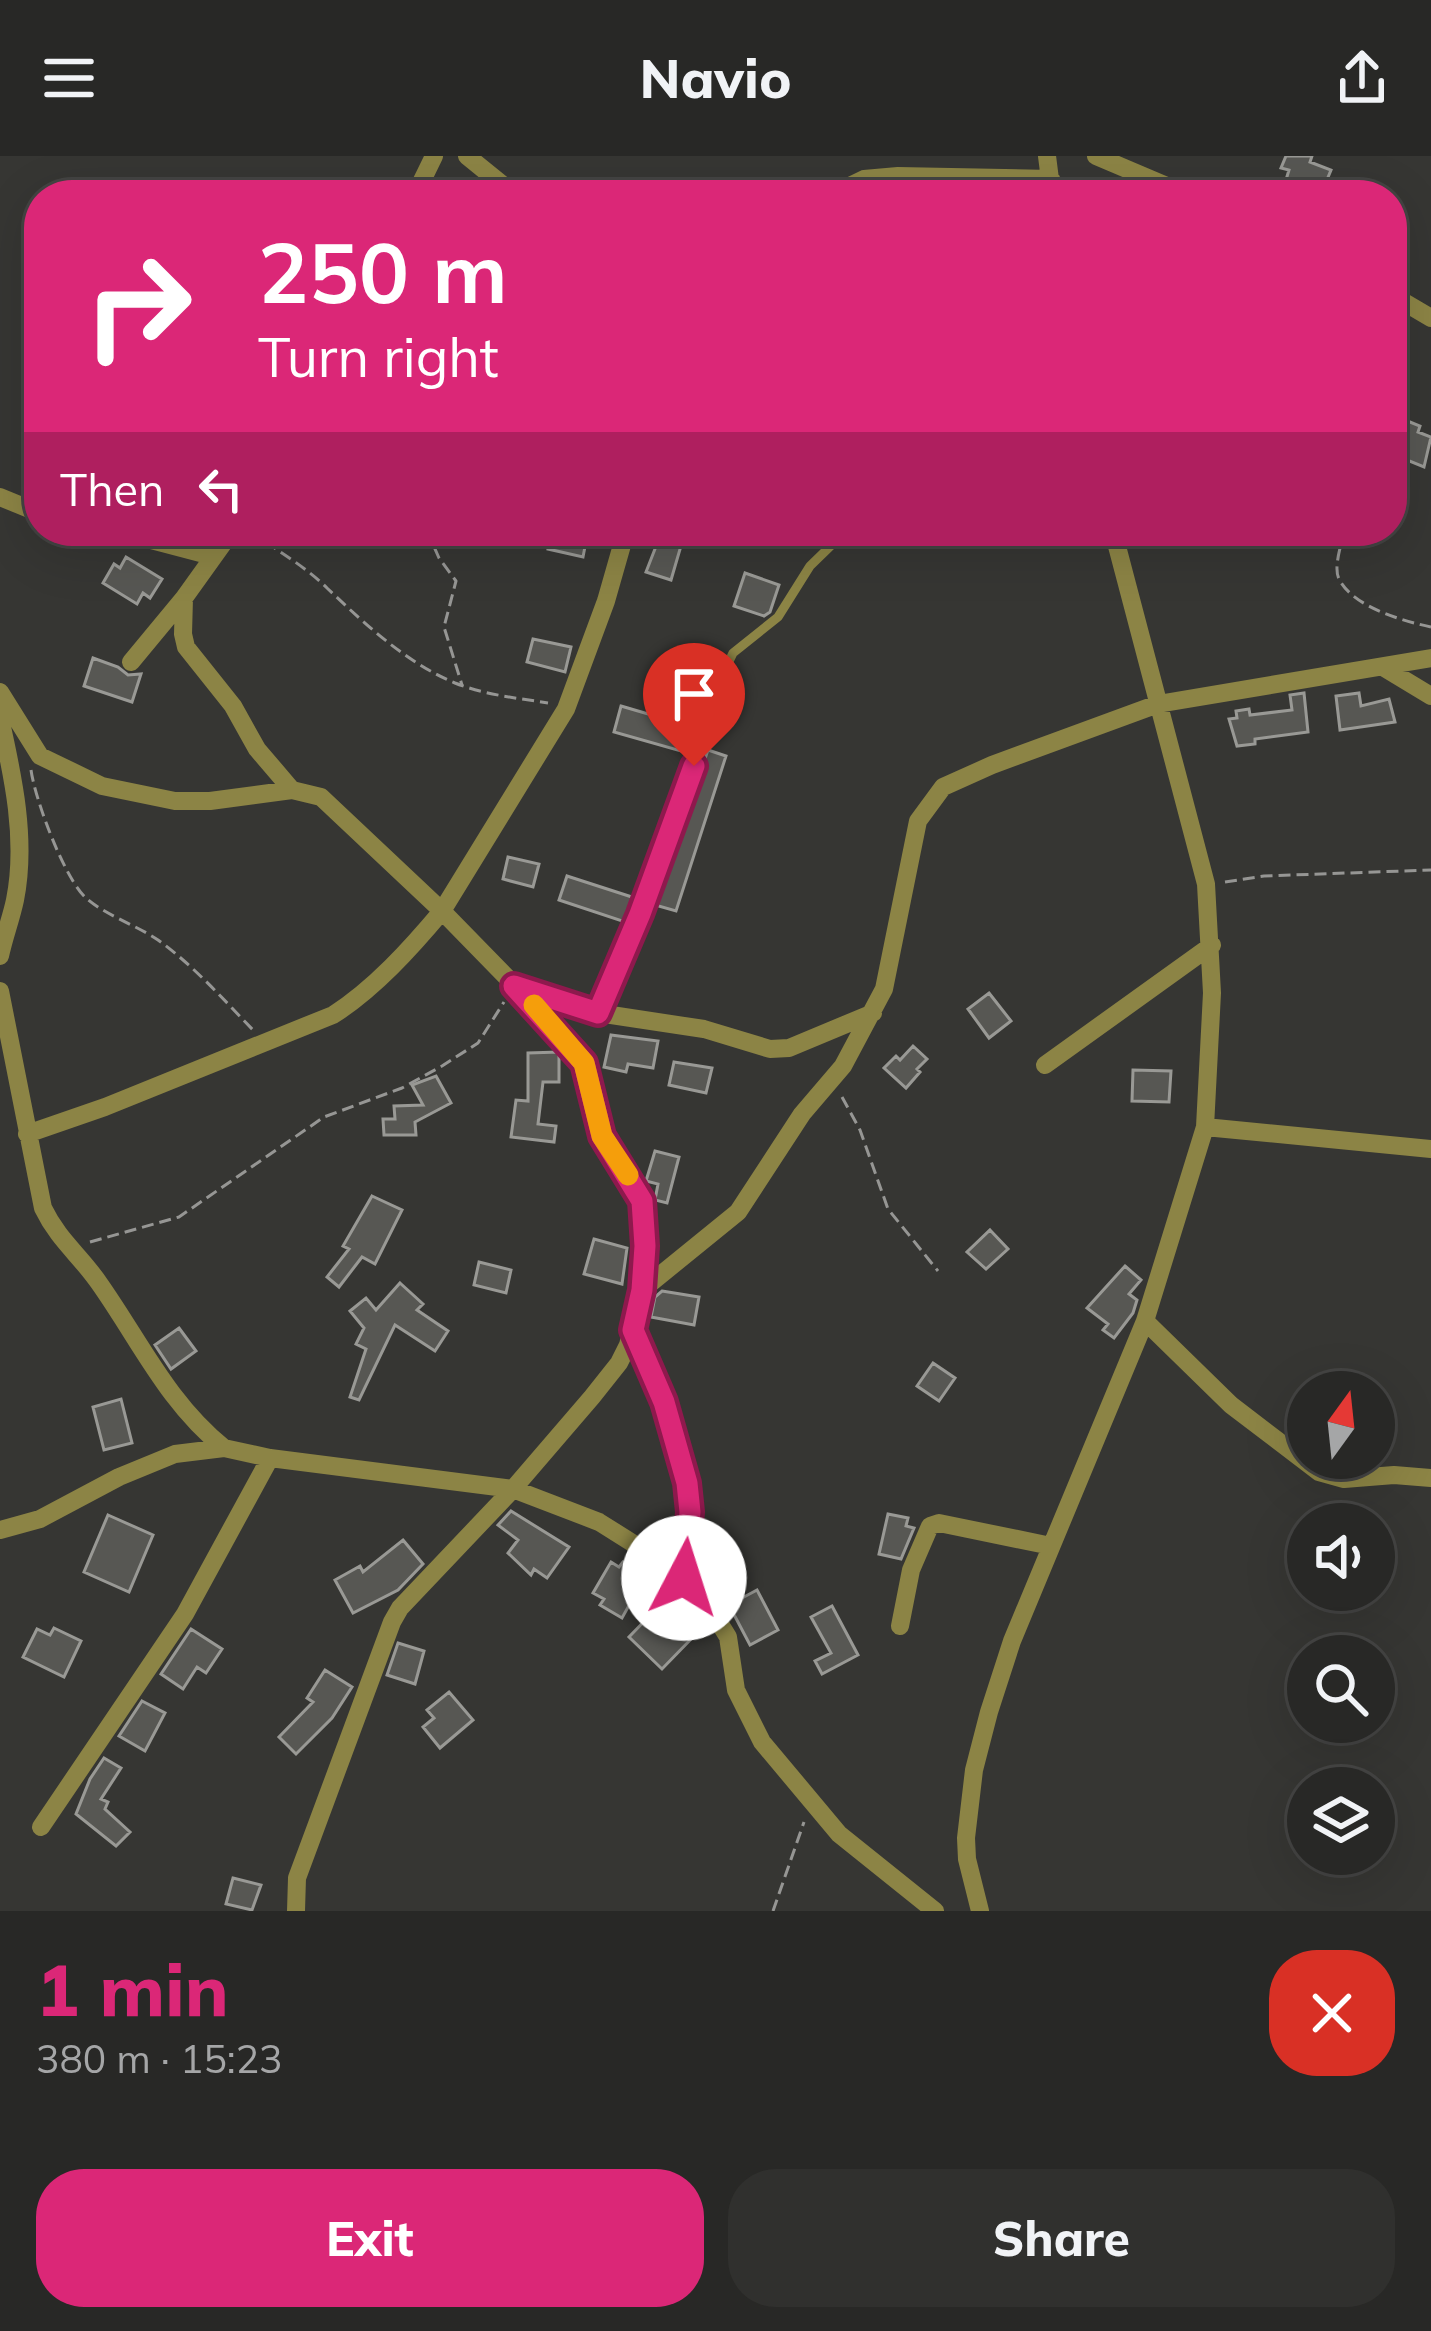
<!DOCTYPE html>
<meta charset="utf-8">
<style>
:root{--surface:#282826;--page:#30302e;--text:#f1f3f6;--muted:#a5a6a7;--line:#444443;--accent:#db2777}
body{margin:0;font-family:Mulish,sans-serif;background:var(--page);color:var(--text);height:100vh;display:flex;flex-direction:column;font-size:45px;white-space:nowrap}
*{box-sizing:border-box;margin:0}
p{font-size:39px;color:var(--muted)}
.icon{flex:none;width:66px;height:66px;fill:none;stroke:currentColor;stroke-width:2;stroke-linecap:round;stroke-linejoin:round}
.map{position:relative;height:1755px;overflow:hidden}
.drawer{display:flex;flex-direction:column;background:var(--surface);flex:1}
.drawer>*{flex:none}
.top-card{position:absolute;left:24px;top:24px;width:1383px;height:366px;border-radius:48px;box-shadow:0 12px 48px #0002,0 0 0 3px var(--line);background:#db2777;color:#fff;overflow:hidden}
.needle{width:78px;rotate:15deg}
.controls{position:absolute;left:1287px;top:1215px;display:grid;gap:24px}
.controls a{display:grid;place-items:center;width:108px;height:108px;border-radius:50%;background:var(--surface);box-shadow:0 12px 48px #0002,0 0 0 3px var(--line);font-size:60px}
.pin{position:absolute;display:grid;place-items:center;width:102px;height:102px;color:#fff;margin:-123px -51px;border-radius:50% 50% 50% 0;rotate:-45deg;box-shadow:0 0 12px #0007}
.pin .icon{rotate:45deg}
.me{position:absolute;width:132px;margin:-66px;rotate:5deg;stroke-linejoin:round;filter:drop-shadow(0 0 9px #0008)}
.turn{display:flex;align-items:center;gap:42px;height:252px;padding:0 36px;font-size:54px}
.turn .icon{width:156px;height:156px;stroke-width:2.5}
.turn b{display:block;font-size:84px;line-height:102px}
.then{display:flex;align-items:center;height:114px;padding:0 36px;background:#0003;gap:24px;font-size:45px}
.round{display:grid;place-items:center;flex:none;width:126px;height:126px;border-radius:48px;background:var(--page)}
.summary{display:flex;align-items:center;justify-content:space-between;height:204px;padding:0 36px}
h1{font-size:72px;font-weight:800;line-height:90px;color:var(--accent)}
.primary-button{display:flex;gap:24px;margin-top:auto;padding:24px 36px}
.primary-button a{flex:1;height:138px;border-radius:48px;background:var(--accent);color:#fff;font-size:48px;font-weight:800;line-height:138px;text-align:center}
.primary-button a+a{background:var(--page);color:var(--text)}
header{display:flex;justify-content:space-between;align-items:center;height:156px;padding:0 36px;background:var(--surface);font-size:54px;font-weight:800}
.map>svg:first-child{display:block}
.building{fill:#575753;stroke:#999995;stroke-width:3}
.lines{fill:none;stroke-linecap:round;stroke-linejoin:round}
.path{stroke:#969694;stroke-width:3;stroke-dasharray:12 6;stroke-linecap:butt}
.lane{stroke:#8c8445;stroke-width:9}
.street{stroke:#8c8445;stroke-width:18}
.route-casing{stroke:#8e194d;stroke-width:30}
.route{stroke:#db2777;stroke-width:21}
.slow{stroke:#f59e0b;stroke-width:21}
</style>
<header><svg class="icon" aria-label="menu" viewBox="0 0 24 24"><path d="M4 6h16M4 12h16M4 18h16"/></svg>Navio<svg class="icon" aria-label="share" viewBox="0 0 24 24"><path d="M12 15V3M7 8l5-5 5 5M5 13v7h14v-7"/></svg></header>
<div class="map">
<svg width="1431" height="1755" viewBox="0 0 1431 1755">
<rect width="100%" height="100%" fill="#363633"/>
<!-- building -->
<path class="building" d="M1286,0H1312L1310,6L1331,14L1324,31L1318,29L1315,38L1285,27L1289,14L1281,12Z
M1405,264L1420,270L1418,276L1431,281L1424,311L1392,298Z
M551,375H588L583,401L548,393Z
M662,375L683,383L671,424L646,416Z
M126,401L162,423L150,442L143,437L137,448L103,427L114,408L120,412Z
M745,417L779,429L770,456L764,460L734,450Z
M533,483L571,491L565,516L527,506Z
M93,502L118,511L128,519L141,518L132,546L84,530Z
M1304,537L1308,576L1255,583V588L1237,590L1229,563L1237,562L1236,555L1249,553L1250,559L1292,554L1290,539Z
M1359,537L1361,550L1389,543L1395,566L1340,574L1336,540Z
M621,550L696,572L688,597L614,576Z
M708,594L726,600L676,755L655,749Z
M508,701L539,708L533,731L503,723Z
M567,720L635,742L625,766L559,744Z
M989,837L1011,865L989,882L968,853Z
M611,879L658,885L653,912L628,908L626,916L604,911Z
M913,890L927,903L917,913L920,916L906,932L884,912L896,900L900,904Z
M559,896V926H543L538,968L556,970L554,986L511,981L516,944L528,945V897Z
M674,906L712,912L706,937L669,929Z
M1133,914L1171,915L1169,946L1132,945Z
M436,920L451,947L415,966L416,979H384L383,963H395L394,950L423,949L412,929Z
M655,995L679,1001L667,1047L655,1044L658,1028L646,1025Z
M372,1040L402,1054L375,1108L362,1101L339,1131L327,1121L349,1093L343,1090Z
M990,1074L1008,1093L986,1113L967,1096Z
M594,1083L627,1092L622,1128L584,1118Z
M479,1106L511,1114L506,1137L474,1129Z
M1125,1110L1141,1124L1129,1138L1137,1144L1133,1157L1114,1182L1103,1174L1108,1168L1087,1152Z
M400,1127L423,1148L417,1154L448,1175L435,1195L395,1169L359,1244L350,1241L366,1193L356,1188L364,1172L350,1155L366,1142L376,1154Z
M662,1135L699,1141L694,1169L651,1161L655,1141Z
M179,1172L196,1195L171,1213L155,1189Z
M933,1207L955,1222L939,1245L917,1230Z
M121,1243L132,1287L104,1294L93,1251Z
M511,1355L569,1391L547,1422L534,1413L531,1419L508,1397L518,1384L498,1369Z
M888,1358L908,1362L906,1370L914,1372L901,1403L879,1398Z
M108,1359L153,1379L129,1436L84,1416Z
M403,1384L423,1408L398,1434L353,1457L335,1424L360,1410L363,1416Z
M611,1406L619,1411L623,1406L646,1419L622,1462L600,1449L604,1443L593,1437Z
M757,1434L778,1474L750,1489L729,1449Z
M660,1449L693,1481L662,1513L629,1481Z
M832,1450L858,1499L822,1518L815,1505L831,1497L811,1461Z
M54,1472L81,1485L64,1521L23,1501L37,1473L50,1479Z
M191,1473L222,1493L206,1517L197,1511L183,1533L161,1518Z
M398,1487L424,1495L415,1528L387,1519Z
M325,1514L352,1531L332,1562L296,1598L279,1581L313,1546L307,1542Z
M449,1536L473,1564L440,1592L423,1571L434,1562L427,1554Z
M142,1545L165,1557L145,1595L119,1580Z
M104,1602L121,1612L101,1643L108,1646L105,1653L130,1676L116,1690L76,1658L90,1623Z
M233,1722L261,1729L252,1754L226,1748Z"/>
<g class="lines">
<!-- path -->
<path class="path" d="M427,375L439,402L456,425L444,471L462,529
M1344,375C1342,387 1333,411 1339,423C1353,451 1403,465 1431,471
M251,376C276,394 305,410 327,432C365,468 405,506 455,527C485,539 517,542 548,547
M31,614C35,643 64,722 86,742C105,759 136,769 158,784C194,810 223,843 253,874
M1225,726L1264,720L1431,714
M842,941L860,974L888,1053L938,1115
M90,1086L179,1061L324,961L402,932L442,910L478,887L504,846
M773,1755L804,1666"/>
<!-- lane -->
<path class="lane" d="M598,857L681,653L720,524L733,497L778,461L810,410L846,375"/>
<!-- street -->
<path class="street" d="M467,0L515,39
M1047,0L1052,39
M1096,0L1188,39
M415,39L434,0
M831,39L864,23L898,20L1051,23
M1392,139L1431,162
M0,341L39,357
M117,375L212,400
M184,442L183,478L186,491L233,550L257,593L292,634
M131,506L184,442L232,375
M1383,511L1431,540
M0,536L40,600L102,630L175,645H210L292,634L321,641L442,755L561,877L584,907L592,927L602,980L642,1045L645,1090L642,1134
M0,562C13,620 27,684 15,744C11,763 4,781 0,800
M519,831L598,857L704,873L770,893L789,892L873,857
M0,835L43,1052C59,1085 79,1098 99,1127C140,1185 167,1246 224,1292
M1045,909L1212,789
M1205,971L1431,993
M27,978L105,951L333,859C374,833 411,792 442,755L566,553L606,445L626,375
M1145,1165L1231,1249L1319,1316L1344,1323L1394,1319L1431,1322
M633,1174C672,1256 698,1330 684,1422
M0,1374L40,1363L119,1321L175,1298L224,1292L270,1302L513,1333L599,1366L672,1412L707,1447L728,1481L736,1534L762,1586L839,1678L935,1755
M900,1470L911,1414L930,1370L939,1367L1051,1390
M41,1671L185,1458L270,1302
M296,1755L297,1722L392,1466L400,1452L513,1333L592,1241L619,1207L628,1189L642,1134L738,1056L802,958L843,910L884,833L918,665L943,631L992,609L1158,548L1431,502
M980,1755L967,1703L966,1682L974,1614L989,1556L1012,1485L1145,1165L1205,971L1212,837L1206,728L1113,375"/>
</g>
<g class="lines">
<defs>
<path id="route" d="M684,1422L690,1356L687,1327L664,1246L633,1174L642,1134L645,1090L642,1045L602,980L584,907L514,830L598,857L640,758L694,610"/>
</defs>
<!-- route casing -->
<use href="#route" class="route-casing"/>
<!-- route -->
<use href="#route" class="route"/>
<!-- slow -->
<path class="slow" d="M534,849L584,907L602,980L628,1019"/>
</g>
</svg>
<div class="controls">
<a><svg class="needle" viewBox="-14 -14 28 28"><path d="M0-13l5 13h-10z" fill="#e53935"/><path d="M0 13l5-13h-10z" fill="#a5a6a7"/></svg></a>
<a><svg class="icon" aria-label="sound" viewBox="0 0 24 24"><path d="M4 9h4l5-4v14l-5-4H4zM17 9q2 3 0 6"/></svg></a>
<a><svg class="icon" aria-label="search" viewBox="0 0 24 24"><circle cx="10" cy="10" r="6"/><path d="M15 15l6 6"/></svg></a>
<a><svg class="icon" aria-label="layers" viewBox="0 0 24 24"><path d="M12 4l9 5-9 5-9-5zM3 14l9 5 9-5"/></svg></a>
</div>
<div class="pin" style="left:694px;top:610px;background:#d93025"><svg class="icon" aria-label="arrive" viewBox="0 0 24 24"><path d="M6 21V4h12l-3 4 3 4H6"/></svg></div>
<svg class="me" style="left:684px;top:1422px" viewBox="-20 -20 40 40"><circle r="19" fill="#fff"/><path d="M0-13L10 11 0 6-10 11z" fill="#db2777"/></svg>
<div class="top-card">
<div class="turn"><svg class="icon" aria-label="right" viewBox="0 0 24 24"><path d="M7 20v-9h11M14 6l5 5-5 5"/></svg><div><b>250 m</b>Turn right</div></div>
<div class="then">Then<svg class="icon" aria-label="left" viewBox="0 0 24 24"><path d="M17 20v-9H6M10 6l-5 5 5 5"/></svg></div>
</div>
</div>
<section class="drawer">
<div class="summary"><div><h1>1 min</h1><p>380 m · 15:23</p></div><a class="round" style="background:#d93025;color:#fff"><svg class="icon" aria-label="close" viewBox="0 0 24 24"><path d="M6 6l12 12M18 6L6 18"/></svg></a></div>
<div class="primary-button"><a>Exit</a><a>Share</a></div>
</section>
